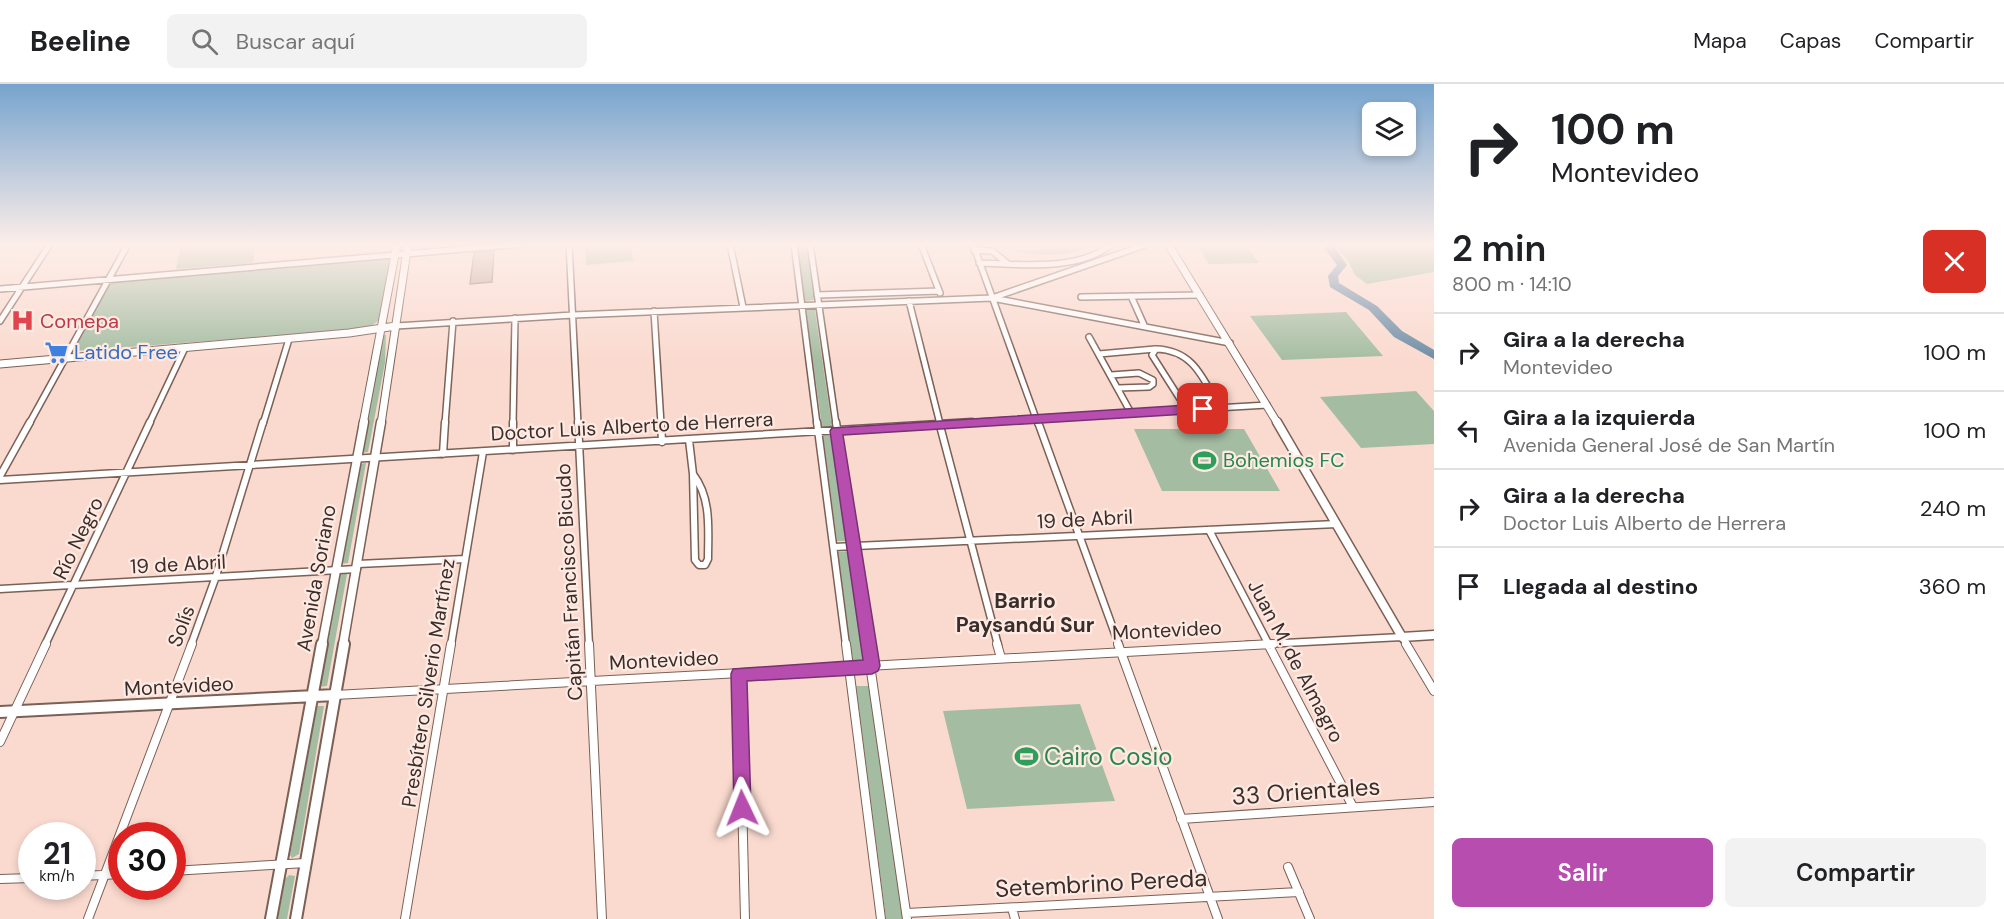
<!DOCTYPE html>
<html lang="es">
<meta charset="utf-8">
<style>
:root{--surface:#fff;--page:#f2f2f2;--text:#202124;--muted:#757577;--line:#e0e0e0;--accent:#b74dae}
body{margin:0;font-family:"DM Sans",sans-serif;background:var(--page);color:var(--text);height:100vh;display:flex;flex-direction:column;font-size:22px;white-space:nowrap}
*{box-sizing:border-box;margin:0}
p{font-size:20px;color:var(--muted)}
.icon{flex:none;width:33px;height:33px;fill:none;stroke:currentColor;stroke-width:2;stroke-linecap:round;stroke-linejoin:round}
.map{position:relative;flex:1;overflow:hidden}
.drawer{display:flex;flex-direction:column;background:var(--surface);width:570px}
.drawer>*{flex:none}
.guide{background:#fff;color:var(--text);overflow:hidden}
.fabs{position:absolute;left:1362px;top:18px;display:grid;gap:12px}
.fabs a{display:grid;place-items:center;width:54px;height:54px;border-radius:9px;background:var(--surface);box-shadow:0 3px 9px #0003;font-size:30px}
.speed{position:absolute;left:18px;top:738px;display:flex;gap:12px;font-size:30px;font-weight:700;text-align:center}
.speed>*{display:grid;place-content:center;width:78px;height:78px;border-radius:50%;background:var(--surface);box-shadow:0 3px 9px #0003;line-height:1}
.speed small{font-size:15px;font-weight:400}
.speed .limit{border:9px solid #d22;background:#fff;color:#111}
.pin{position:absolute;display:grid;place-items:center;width:51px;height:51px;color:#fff;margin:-26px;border-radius:12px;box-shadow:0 3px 9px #0006}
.me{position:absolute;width:66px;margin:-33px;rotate:358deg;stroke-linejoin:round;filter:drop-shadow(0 0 4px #0008)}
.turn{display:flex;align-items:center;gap:21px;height:126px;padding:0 18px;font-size:27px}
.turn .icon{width:78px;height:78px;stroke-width:2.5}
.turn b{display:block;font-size:42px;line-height:51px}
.round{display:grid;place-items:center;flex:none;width:63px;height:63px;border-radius:9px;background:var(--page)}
.headline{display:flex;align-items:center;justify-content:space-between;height:102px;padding:0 18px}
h1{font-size:36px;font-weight:600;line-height:45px}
.cta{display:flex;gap:12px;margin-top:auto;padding:12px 18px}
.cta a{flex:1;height:69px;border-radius:9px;background:var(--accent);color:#fff;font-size:24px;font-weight:600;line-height:69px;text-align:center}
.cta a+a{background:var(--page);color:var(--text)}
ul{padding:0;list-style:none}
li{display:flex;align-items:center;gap:18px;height:78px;padding:0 18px;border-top:2px solid var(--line)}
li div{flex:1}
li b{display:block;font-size:22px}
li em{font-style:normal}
header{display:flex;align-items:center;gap:36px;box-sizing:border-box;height:84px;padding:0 30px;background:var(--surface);border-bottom:2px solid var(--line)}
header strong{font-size:28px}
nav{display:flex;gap:33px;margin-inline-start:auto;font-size:21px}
.search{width:420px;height:54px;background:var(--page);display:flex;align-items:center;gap:15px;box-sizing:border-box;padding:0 21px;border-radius:9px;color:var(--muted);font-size:22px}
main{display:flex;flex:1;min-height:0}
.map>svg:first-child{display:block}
.green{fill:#a4bda2}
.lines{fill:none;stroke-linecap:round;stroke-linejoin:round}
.river{fill:#6d8ca6;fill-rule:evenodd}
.building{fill:#c0a297;stroke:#8d7167;stroke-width:1.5}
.minor-far2-casing{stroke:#7b6056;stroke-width:8}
.minor-far1-casing{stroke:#7b6056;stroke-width:9}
.minor-casing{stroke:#7b6056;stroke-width:10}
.tertiary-far2-casing{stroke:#7b6056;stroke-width:9}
.tertiary-far1-casing{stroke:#7b6056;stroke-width:11}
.tertiary-casing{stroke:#7b6056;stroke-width:14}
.minor-far2{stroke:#fff;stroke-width:5}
.minor-far1{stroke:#fff;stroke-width:6}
.minor{stroke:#fff;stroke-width:8}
.tertiary-far2{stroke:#fff;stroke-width:7}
.tertiary-far1{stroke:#fff;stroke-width:8}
.tertiary{stroke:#fff;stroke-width:10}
.route{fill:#b74dae;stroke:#773271;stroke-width:1.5}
.labels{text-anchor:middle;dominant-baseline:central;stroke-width:4.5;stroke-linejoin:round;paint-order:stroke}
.health-label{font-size:20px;fill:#be3a42;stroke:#feeae3;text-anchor:start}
.shop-label{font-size:20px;fill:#366cbe;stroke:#feeae3;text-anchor:start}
.street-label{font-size:20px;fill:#3a2e2a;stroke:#feeae3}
.leisure-label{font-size:20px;fill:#27864d;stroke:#feeae3;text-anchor:start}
.neighbourhood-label{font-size:21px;font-weight:bold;fill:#3a2e2a;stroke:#feeae3}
.near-leisure-label{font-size:24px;fill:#27864d;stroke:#feeae3;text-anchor:start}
.near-street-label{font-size:24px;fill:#3a2e2a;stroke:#feeae3}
</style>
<header>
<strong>Beeline</strong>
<div class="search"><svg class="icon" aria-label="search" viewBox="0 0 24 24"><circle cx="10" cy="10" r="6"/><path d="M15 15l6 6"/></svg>Buscar aquí</div>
<nav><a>Mapa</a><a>Capas</a><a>Compartir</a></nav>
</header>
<main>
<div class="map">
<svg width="1434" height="835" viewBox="0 0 1434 835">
<rect width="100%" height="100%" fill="#fadacf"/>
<!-- green -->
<path class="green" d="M181,160H256L253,179L176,185Z
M603,160H631L633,177L586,181L585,162Z
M797,160H806L814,216L805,217Z
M994,160L1023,167L1092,160C1071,177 1016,172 994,160Z
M1196,160H1245L1259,179L1209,180Z
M1332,160H1434V188L1367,200L1355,191L1347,175Z
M388,173L390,174L379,236L369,244L359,246L74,267L109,200L115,198Z
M806,226H815L832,342L822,343Z
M1346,228L1383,272L1282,276L1250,232Z
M384,251H386L385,279L368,368L361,369Z
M1416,307L1434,327V360L1361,364L1320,313Z
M1134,345H1244L1280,407H1162Z
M823,351H833L849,457H837Z
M366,379L348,479L340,480L359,380Z
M850,467L866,576H852L838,468Z
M339,490H347L327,602L318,603Z
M856,602H870L904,835H886Z
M1080,620L1115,717L967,725L943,627Z
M317,622H324L299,770L292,774L290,771Z
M289,791L295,792L287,835H278L285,795Z"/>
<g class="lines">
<!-- river -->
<path class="river" d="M1321,160H1332L1347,181L1338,192L1339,199L1377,222L1402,247L1434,266V275L1394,253L1369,226L1330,203L1328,192L1337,181Z"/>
</g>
<!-- building -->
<path class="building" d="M494,167L492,198L470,200L474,169Z"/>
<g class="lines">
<defs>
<path id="minor-far2" d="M569,160L578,340
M730,160L743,223
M794,160L817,340
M810,160L836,340
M921,160L940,209
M973,160L1038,340
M974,166L992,167L1007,179
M979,179C1020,180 1078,188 1112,160
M0,205L522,160
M817,211L939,207
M1131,212L1144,241
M1081,213L1200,211
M992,214L1148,160
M909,217L940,340
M654,227L661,340
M0,237L50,160
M396,242L573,231L992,214L1230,259
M1089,253L1131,329
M1099,270L1155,265
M1111,291L1139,289L1153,296V300L1149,303L1118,304
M1187,326L1152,271L1156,265C1194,266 1203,295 1220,324
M29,340L128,160
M149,340L185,264
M263,340L289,255
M445,340L453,237
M513,340L515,234
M946,340L1267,321"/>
<path id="minor-far1" d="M578,338L589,561
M661,338L662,358
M817,338L846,561
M836,338L868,561
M939,338L998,561
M1038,338L1119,561
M689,356L693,390
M513,366V338
M443,370L445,338
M693,390C712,415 708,446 708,475L705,481H699L695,476Z
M0,392L30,338
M0,396L972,338
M1209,446L1269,561
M834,463L1337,440
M358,480L465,475
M0,505L357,485
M45,561L150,338
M191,561L215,495L263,338
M451,561L483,368
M1246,561L1402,553L1407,561"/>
<path id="minor" d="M589,560L602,835
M846,560L881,835
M867,560L907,835
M997,560L1001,574
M1118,560L1218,835
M1268,560L1353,723
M1406,560L1434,607
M739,590L745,835
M335,611L1273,560
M0,658L46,560
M1181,735L1434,718
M1288,783L1310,835
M172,787L306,779
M82,792L122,790
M0,795L32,794
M1012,824L1015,835
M907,829L1299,808
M88,835L192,560
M405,835L451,560"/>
<path id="tertiary-far2" d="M1168,160L1278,340
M0,280L349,249L396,242
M363,340L397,160
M381,340L408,160"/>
<path id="tertiary-far1" d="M1277,338L1402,553L1434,551
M322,561L364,338
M343,561L381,338"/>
<path id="tertiary" d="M0,628L335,611
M271,835L322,560
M296,835L344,560"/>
</defs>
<!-- minor-far2 casing -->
<use href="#minor-far2" class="minor-far2-casing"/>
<!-- minor-far1 casing -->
<use href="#minor-far1" class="minor-far1-casing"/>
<!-- minor casing -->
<use href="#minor" class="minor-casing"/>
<!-- tertiary-far2 casing -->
<use href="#tertiary-far2" class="tertiary-far2-casing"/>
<!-- tertiary-far1 casing -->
<use href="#tertiary-far1" class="tertiary-far1-casing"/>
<!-- tertiary casing -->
<use href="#tertiary" class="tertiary-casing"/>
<!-- minor-far2 -->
<use href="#minor-far2" class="minor-far2"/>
<!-- minor-far1 -->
<use href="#minor-far1" class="minor-far1"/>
<!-- minor -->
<use href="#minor" class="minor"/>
<!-- tertiary-far2 -->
<use href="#tertiary-far2" class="tertiary-far2"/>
<!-- tertiary-far1 -->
<use href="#tertiary-far1" class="tertiary-far1"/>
<!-- tertiary -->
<use href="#tertiary" class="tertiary"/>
</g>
<!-- sky -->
<linearGradient id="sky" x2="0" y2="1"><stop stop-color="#77a4ce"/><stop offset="0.58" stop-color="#fdeee9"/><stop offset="1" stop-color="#fdeee9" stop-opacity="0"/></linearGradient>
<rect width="1434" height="277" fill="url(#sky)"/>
<!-- route -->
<path class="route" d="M1203,320L1209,325L1203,329L843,351L880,582L878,587L872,590L747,597L751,724L749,730L742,732L736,730L734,724L731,590L733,585L863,576L830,347L832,344Z"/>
<!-- icons -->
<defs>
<symbol id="hospital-bare" viewBox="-9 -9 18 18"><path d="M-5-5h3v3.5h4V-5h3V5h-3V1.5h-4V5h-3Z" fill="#e0444e" stroke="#feeae3" stroke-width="2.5" paint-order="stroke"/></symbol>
<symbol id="supermarket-bare" viewBox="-9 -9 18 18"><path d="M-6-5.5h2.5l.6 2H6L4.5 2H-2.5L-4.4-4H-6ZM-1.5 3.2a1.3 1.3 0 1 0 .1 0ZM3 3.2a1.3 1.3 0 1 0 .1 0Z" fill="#3f7fe0" stroke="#feeae3" stroke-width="2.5" paint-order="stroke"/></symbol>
<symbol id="stadium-bare" viewBox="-9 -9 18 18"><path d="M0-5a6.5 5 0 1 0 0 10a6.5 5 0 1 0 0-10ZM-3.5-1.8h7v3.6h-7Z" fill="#2e9e5b" stroke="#feeae3" stroke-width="2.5" paint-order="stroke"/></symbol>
</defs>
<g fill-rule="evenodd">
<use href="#hospital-bare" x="6" y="220" width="33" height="33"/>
<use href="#supermarket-bare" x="40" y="252" width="33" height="33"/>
<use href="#stadium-bare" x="1188" y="360" width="33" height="33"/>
<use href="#stadium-bare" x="1010" y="656" width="33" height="33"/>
</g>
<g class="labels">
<!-- health labels -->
<g class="health-label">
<text x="40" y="237">Comepa</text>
</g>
<!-- shop labels -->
<g class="shop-label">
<text x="74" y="268">Latido Free</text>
</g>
<!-- street labels -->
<g class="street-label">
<text transform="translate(632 342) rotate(-3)">Doctor Luis Alberto de Herrera</text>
<text transform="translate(1085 435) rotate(-3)">19 de Abril</text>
<text transform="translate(78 454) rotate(-64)">Río Negro</text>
<text transform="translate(178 480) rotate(-3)">19 de Abril</text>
<text transform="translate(316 494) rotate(-80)">Avenida Soriano</text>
<text transform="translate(569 498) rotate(-93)">Capitán Francisco Bicudo</text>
<text transform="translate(181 542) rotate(-70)">Solís</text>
<text transform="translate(1167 546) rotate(-3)">Montevideo</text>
<text transform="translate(664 576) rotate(-3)">Montevideo</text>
<text transform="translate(1296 577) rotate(62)">Juan M. de Almagro</text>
<text transform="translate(428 599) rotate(-81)">Presbítero Silverio Martínez</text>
<text transform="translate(179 602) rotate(-3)">Montevideo</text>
</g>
<!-- leisure labels -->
<g class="leisure-label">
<text x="1223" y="376">Bohemios FC</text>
</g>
<!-- neighbourhood labels -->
<g class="neighbourhood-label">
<text x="1025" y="517">Barrio<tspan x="1025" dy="24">Paysandú Sur</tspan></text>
</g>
<!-- near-leisure labels -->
<g class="near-leisure-label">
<text x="1044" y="672">Cairo Cosio</text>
</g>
<!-- near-street labels -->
<g class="near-street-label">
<text transform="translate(1306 707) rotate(-4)">33 Orientales</text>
<text transform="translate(1101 799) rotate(-3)">Setembrino Pereda</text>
</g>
</g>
</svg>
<div class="fabs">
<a><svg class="icon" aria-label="layers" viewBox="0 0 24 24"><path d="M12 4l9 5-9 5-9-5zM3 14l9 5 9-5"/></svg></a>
</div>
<div class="speed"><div>21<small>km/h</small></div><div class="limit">30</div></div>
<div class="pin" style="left:1203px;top:325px;background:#d93025"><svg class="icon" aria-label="arrive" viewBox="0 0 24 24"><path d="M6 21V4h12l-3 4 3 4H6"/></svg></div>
<svg class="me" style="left:742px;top:724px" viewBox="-20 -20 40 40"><path d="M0-17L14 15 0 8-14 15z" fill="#b74dae" stroke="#fff" stroke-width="4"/></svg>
</div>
<section class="drawer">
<div class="guide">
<div class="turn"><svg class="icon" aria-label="right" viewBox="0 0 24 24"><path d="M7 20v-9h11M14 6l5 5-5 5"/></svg><div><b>100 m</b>Montevideo</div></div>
</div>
<div class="headline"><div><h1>2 min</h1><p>800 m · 14:10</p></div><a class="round" style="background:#d93025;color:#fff"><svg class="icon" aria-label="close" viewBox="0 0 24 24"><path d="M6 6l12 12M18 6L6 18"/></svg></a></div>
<ul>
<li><svg class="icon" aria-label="right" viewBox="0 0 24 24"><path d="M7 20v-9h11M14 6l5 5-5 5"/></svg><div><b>Gira a la derecha</b><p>Montevideo</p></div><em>100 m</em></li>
<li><svg class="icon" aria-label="left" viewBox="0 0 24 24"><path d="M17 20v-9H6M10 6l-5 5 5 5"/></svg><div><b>Gira a la izquierda</b><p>Avenida General José de San Martín</p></div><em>100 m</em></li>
<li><svg class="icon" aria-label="right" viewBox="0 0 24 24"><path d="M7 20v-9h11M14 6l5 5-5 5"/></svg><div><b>Gira a la derecha</b><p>Doctor Luis Alberto de Herrera</p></div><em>240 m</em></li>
<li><svg class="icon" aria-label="arrive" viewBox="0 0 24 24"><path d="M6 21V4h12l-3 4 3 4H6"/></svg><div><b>Llegada al destino</b></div><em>360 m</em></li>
</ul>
<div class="cta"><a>Salir</a><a>Compartir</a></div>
</section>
</main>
